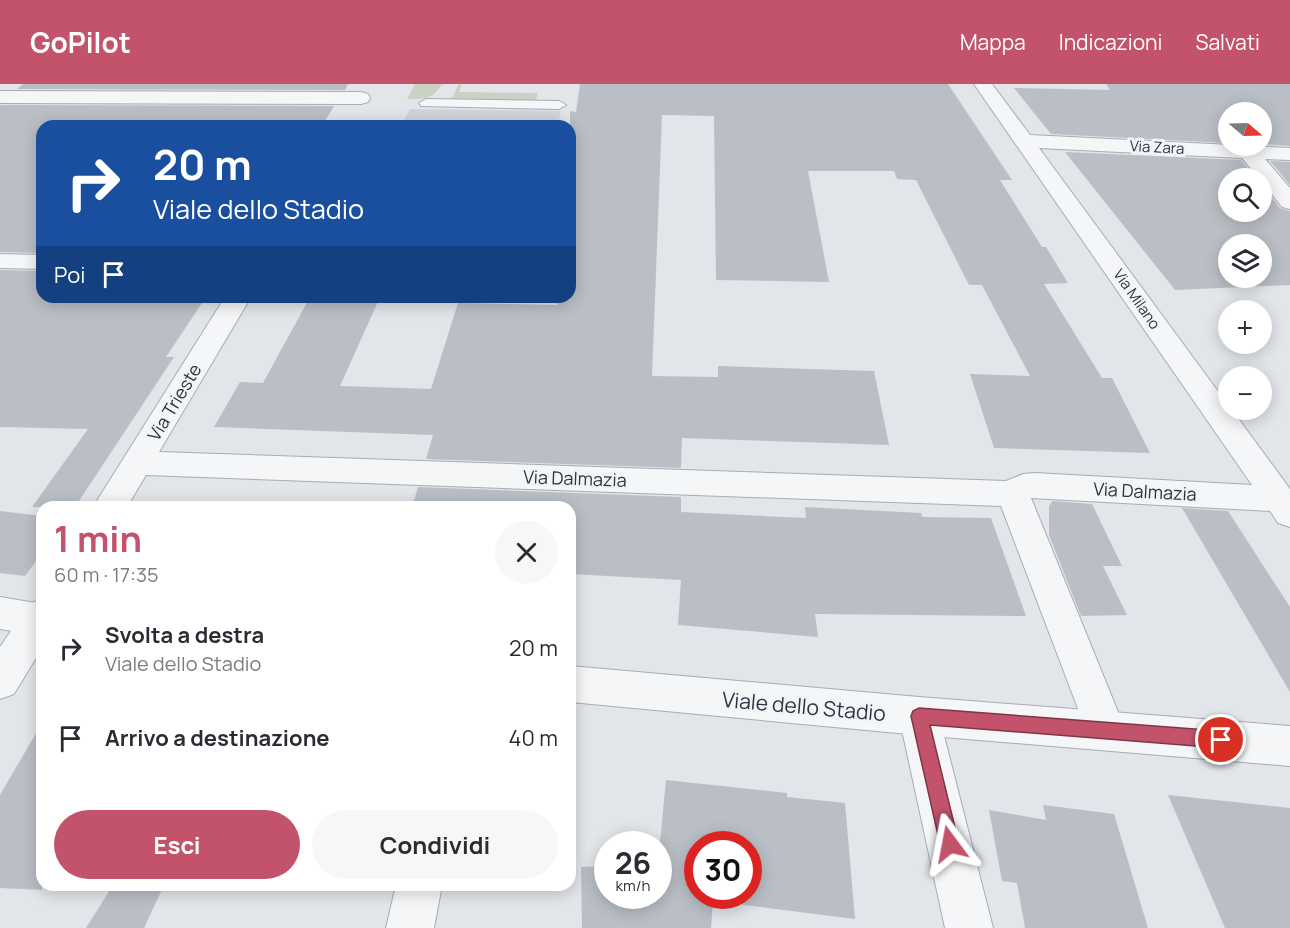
<!DOCTYPE html>
<html lang="it">
<meta charset="utf-8">
<style>
:root{--surface:#fff;--page:#f7f7f7;--text:#2b2b33;--muted:#7c7c81;--accent:#c3536b}
body{margin:0;font-family:Manrope,sans-serif;background:var(--page);color:var(--text);height:100vh;display:flex;flex-direction:column;font-size:22px;white-space:nowrap}
*{box-sizing:border-box;margin:0}
p{font-size:20px;color:var(--muted)}
.icon{flex:none;width:33px;height:33px;fill:none;stroke:currentColor;stroke-width:2;stroke-linecap:round;stroke-linejoin:round}
.map{position:relative;flex:1;overflow:hidden}
.side{position:absolute;left:36px;top:417px;width:540px;height:390px;display:flex;flex-direction:column;background:var(--surface);border-radius:18px;box-shadow:0 3px 15px #0003}
.side>*{flex:none}
.banner{position:absolute;left:36px;top:36px;width:540px;height:183px;border-radius:18px;box-shadow:0 3px 15px #0003;background:#1a4fa0;color:#fff;overflow:hidden}
.needle{width:39px;rotate:109deg}
.tools{position:absolute;left:1218px;top:18px;display:grid;gap:12px}
.tools a{display:grid;place-items:center;width:54px;height:54px;border-radius:50%;background:var(--surface);box-shadow:0 3px 15px #0003;font-size:30px}
.speed{position:absolute;left:594px;top:747px;display:flex;gap:12px;font-size:30px;font-weight:700;text-align:center}
.speed>*{display:grid;place-content:center;width:78px;height:78px;border-radius:50%;background:var(--surface);box-shadow:0 3px 15px #0003;line-height:1}
.speed small{font-size:15px;font-weight:400}
.speed .limit{border:9px solid #d22;background:#fff;color:#111}
.pin{position:absolute;display:grid;place-items:center;width:51px;height:51px;color:#fff;margin:-26px;border:3px solid #fff;border-radius:50%;box-shadow:0 2px 6px #0007}
.me{position:absolute;width:66px;margin:-33px;rotate:347deg;stroke-linejoin:round;filter:drop-shadow(0 0 4px #0008)}
.turn{display:flex;align-items:center;gap:21px;height:126px;padding:0 18px;font-size:27px}
.turn .icon{width:78px;height:78px;stroke-width:2.5}
.turn b{display:block;font-size:42px;line-height:51px}
.then{display:flex;align-items:center;height:57px;padding:0 18px;background:#0003;gap:12px;font-size:22px}
.round{display:grid;place-items:center;flex:none;width:63px;height:63px;border-radius:32px;background:var(--page)}
.head{display:flex;align-items:center;justify-content:space-between;height:102px;padding:0 18px}
h1{font-size:36px;font-weight:700;line-height:45px;color:var(--accent)}
.action{display:flex;gap:12px;margin-top:auto;padding:12px 18px}
.action a{flex:1;height:69px;border-radius:36px;background:var(--accent);color:#fff;font-size:24px;font-weight:700;line-height:69px;text-align:center}
.action a+a{background:var(--page);color:var(--text)}
ul{padding:0;list-style:none}
li{display:flex;align-items:center;gap:18px;height:90px;padding:0 18px}
li div{flex:1}
li b{display:block;font-size:22px}
li em{font-style:normal}
header{display:flex;align-items:center;gap:36px;box-sizing:border-box;height:84px;padding:0 30px;background:var(--accent);color:#fff}
header strong{font-size:28px}
nav{display:flex;gap:33px;margin-inline-start:auto;font-size:21px}
.map>svg:first-child{display:block}
.built{fill:#d0d5db}
.green{fill:#c9d2c4}
.building{fill:#babfc6;fill-rule:evenodd}
.lines{fill:none;stroke-linecap:round;stroke-linejoin:round}
.service-casing{stroke:#a8acb3;stroke-width:2}
.minor-casing{stroke:#a8acb3;stroke-width:2}
.tertiary-casing{stroke:#a8acb3;stroke-width:2}
.service{fill:#f5f6f8;fill-rule:evenodd}
.minor{fill:#f5f6f8;fill-rule:evenodd}
.tertiary{fill:#f5f6f8;fill-rule:evenodd}
.route{fill:#c3536b;stroke:#7f3646;stroke-width:1.5}
.labels{text-anchor:middle;dominant-baseline:central;stroke-width:6;stroke-linejoin:round;paint-order:stroke}
.far-street-label{font-size:15px;fill:#2c3440;stroke:#f2f4f7}
.street-label{font-size:18px;fill:#2c3440;stroke:#f2f4f7}
.near-street-label{font-size:21px;fill:#2c3440;stroke:#f2f4f7}
</style>
<header>
<strong>GoPilot</strong>
<nav><a>Mappa</a><a>Indicazioni</a><a>Salvati</a></nav>
</header>
<div class="map">
<svg width="1290" height="844" viewBox="0 0 1290 844">
<rect width="100%" height="100%" fill="#e2e5e9"/>
<!-- built -->
<path class="built" d="M410,25L561,27L558,42H401Z"/>
<!-- green -->
<path class="green" d="M415,0H442C433,16 423,15 407,15Z
M462,0L459,8L538,9L535,18L451,16L458,1Z"/>
<!-- building -->
<path class="building" d="M23,0H348L345,6L17,5Z
M580,0H948L1012,96H1000L1042,163H1046L1068,199L1044,200L1102,294H1112L1150,369L994,364L970,290L1030,292L982,201H969L916,96L897,95L894,87H808L829,198L716,196L714,32L662,31L652,292L718,293V282L874,287L889,361L682,354L681,384L426,375L433,351L214,343L240,298L263,299L310,213H380L340,302L431,305L458,219L557,221L558,216H570V27L576,28Z
M1106,0H1290V62L1262,60V28H1228V59L1051,50L1014,4L1110,6Z
M0,21L334,22L322,42H42V169L0,168Z
M1065,68L1241,76L1256,94H1228V128H1262V101L1280,124L1290,127V201L1175,206ZM1228,160H1262V194H1228Z
M1270,77L1290,78V101Z
M0,186L42,187V213H206L166,273H174L75,423H32L88,345L0,343Z
M418,403L681,413V428L806,434L805,423L921,429L922,433L991,434L1026,532L815,530L818,553L678,541L681,496L570,490V423H412Z
M1053,417L1092,420L1122,482H1103L1127,531L1081,532L1049,451V422Z
M1182,424L1228,427L1290,523V608Z
M0,427L42,432V469L25,492L0,489Z
M42,639V806L0,804V711Z
M666,696L787,709V713L845,719L855,835L713,817L711,844H582L581,783L608,782V812H658V779ZM698,760H748V812H698Z
M1168,711L1290,724V844H1225Z
M1043,721L1114,730L1148,844H1025L1017,799L1002,797L989,726L1046,736Z
M113,801H164L144,844H86Z"/>
<g class="lines">
<defs>
<path id="service" d="M426,15L559,17L566,21L559,25L421,22L419,19Z"/>
<path id="minor" d="M974,0H992L1030,51L1290,64V76L1265,75L1290,104V125L1282,123L1262,98V94H1259L1242,74L1039,64L1228,321V326H1232L1290,405V443L1278,439L1270,427L1031,414L1125,645L1119,659L1105,665L1091,659L1001,422L146,391L127,423H93L225,213H251L159,368L1006,397L1023,390L1035,389L1252,401Z
M0,7L361,8L368,10L370,14L368,18L361,20L0,19Z
M0,170L42,171V185L0,184Z
M42,515V564L14,610L0,615V563L29,520Z
M919,613L933,618L939,632L993,844H945L899,632L905,618Z
M396,801H442L434,844H386Z"/>
<path id="tertiary" d="M0,513L42,520V552L0,545Z
M570,582L919,613L1290,642V682L919,651L570,618Z"/>
</defs>
<!-- service casing -->
<use href="#service" class="service-casing"/>
<!-- minor casing -->
<use href="#minor" class="minor-casing"/>
<!-- tertiary casing -->
<use href="#tertiary" class="tertiary-casing"/>
<!-- service -->
<use href="#service" class="service"/>
<!-- minor -->
<use href="#minor" class="minor"/>
<!-- tertiary -->
<use href="#tertiary" class="tertiary"/>
</g>
<!-- route -->
<path class="route" d="M919,624L1221,647L1227,650L1229,656L1227,661L1221,664L930,641L959,760L956,766L950,769L943,766L940,760L911,632L913,627Z"/>
<g class="labels">
<!-- far-street labels -->
<g class="far-street-label">
<text transform="translate(1157 63) rotate(3)">Via Zara</text>
<text transform="translate(1137 215) rotate(55)">Via Milano</text>
</g>
<!-- street labels -->
<g class="street-label">
<text transform="translate(174 318) rotate(-59)">Via Trieste</text>
<text transform="translate(575 394) rotate(2)">Via Dalmazia</text>
<text transform="translate(1145 407) rotate(3)">Via Dalmazia</text>
</g>
<!-- near-street labels -->
<g class="near-street-label">
<text transform="translate(804 622) rotate(5)">Viale dello Stadio</text>
</g>
</g>
</svg>
<div class="tools">
<a><svg class="needle" viewBox="-14 -14 28 28"><path d="M0-13l5 13h-10z" fill="#e53935"/><path d="M0 13l5-13h-10z" fill="#7c7c81"/></svg></a>
<a><svg class="icon" aria-label="search" viewBox="0 0 24 24"><circle cx="10" cy="10" r="6"/><path d="M15 15l6 6"/></svg></a>
<a><svg class="icon" aria-label="layers" viewBox="0 0 24 24"><path d="M12 4l9 5-9 5-9-5zM3 14l9 5 9-5"/></svg></a>
<a>+</a>
<a>−</a>
</div>
<div class="speed"><div>26<small>km/h</small></div><div class="limit">30</div></div>
<div class="pin" style="left:1221px;top:656px;background:#d93025"><svg class="icon" aria-label="arrive" viewBox="0 0 24 24"><path d="M6 21V4h12l-3 4 3 4H6"/></svg></div>
<svg class="me" style="left:950px;top:760px" viewBox="-20 -20 40 40"><path d="M0-17L14 15 0 8-14 15z" fill="#c3536b" stroke="#fff" stroke-width="4"/></svg>
<div class="banner">
<div class="turn"><svg class="icon" aria-label="right" viewBox="0 0 24 24"><path d="M7 20v-9h11M14 6l5 5-5 5"/></svg><div><b>20 m</b>Viale dello Stadio</div></div>
<div class="then">Poi<svg class="icon" aria-label="arrive" viewBox="0 0 24 24"><path d="M6 21V4h12l-3 4 3 4H6"/></svg></div>
</div>
<section class="side">
<div class="head"><div><h1>1 min</h1><p>60 m · 17:35</p></div><a class="round"><svg class="icon" aria-label="close" viewBox="0 0 24 24"><path d="M6 6l12 12M18 6L6 18"/></svg></a></div>
<ul>
<li><svg class="icon" aria-label="right" viewBox="0 0 24 24"><path d="M7 20v-9h11M14 6l5 5-5 5"/></svg><div><b>Svolta a destra</b><p>Viale dello Stadio</p></div><em>20 m</em></li>
<li><svg class="icon" aria-label="arrive" viewBox="0 0 24 24"><path d="M6 21V4h12l-3 4 3 4H6"/></svg><div><b>Arrivo a destinazione</b></div><em>40 m</em></li>
</ul>
<div class="action"><a>Esci</a><a>Condividi</a></div>
</section>
</div>
